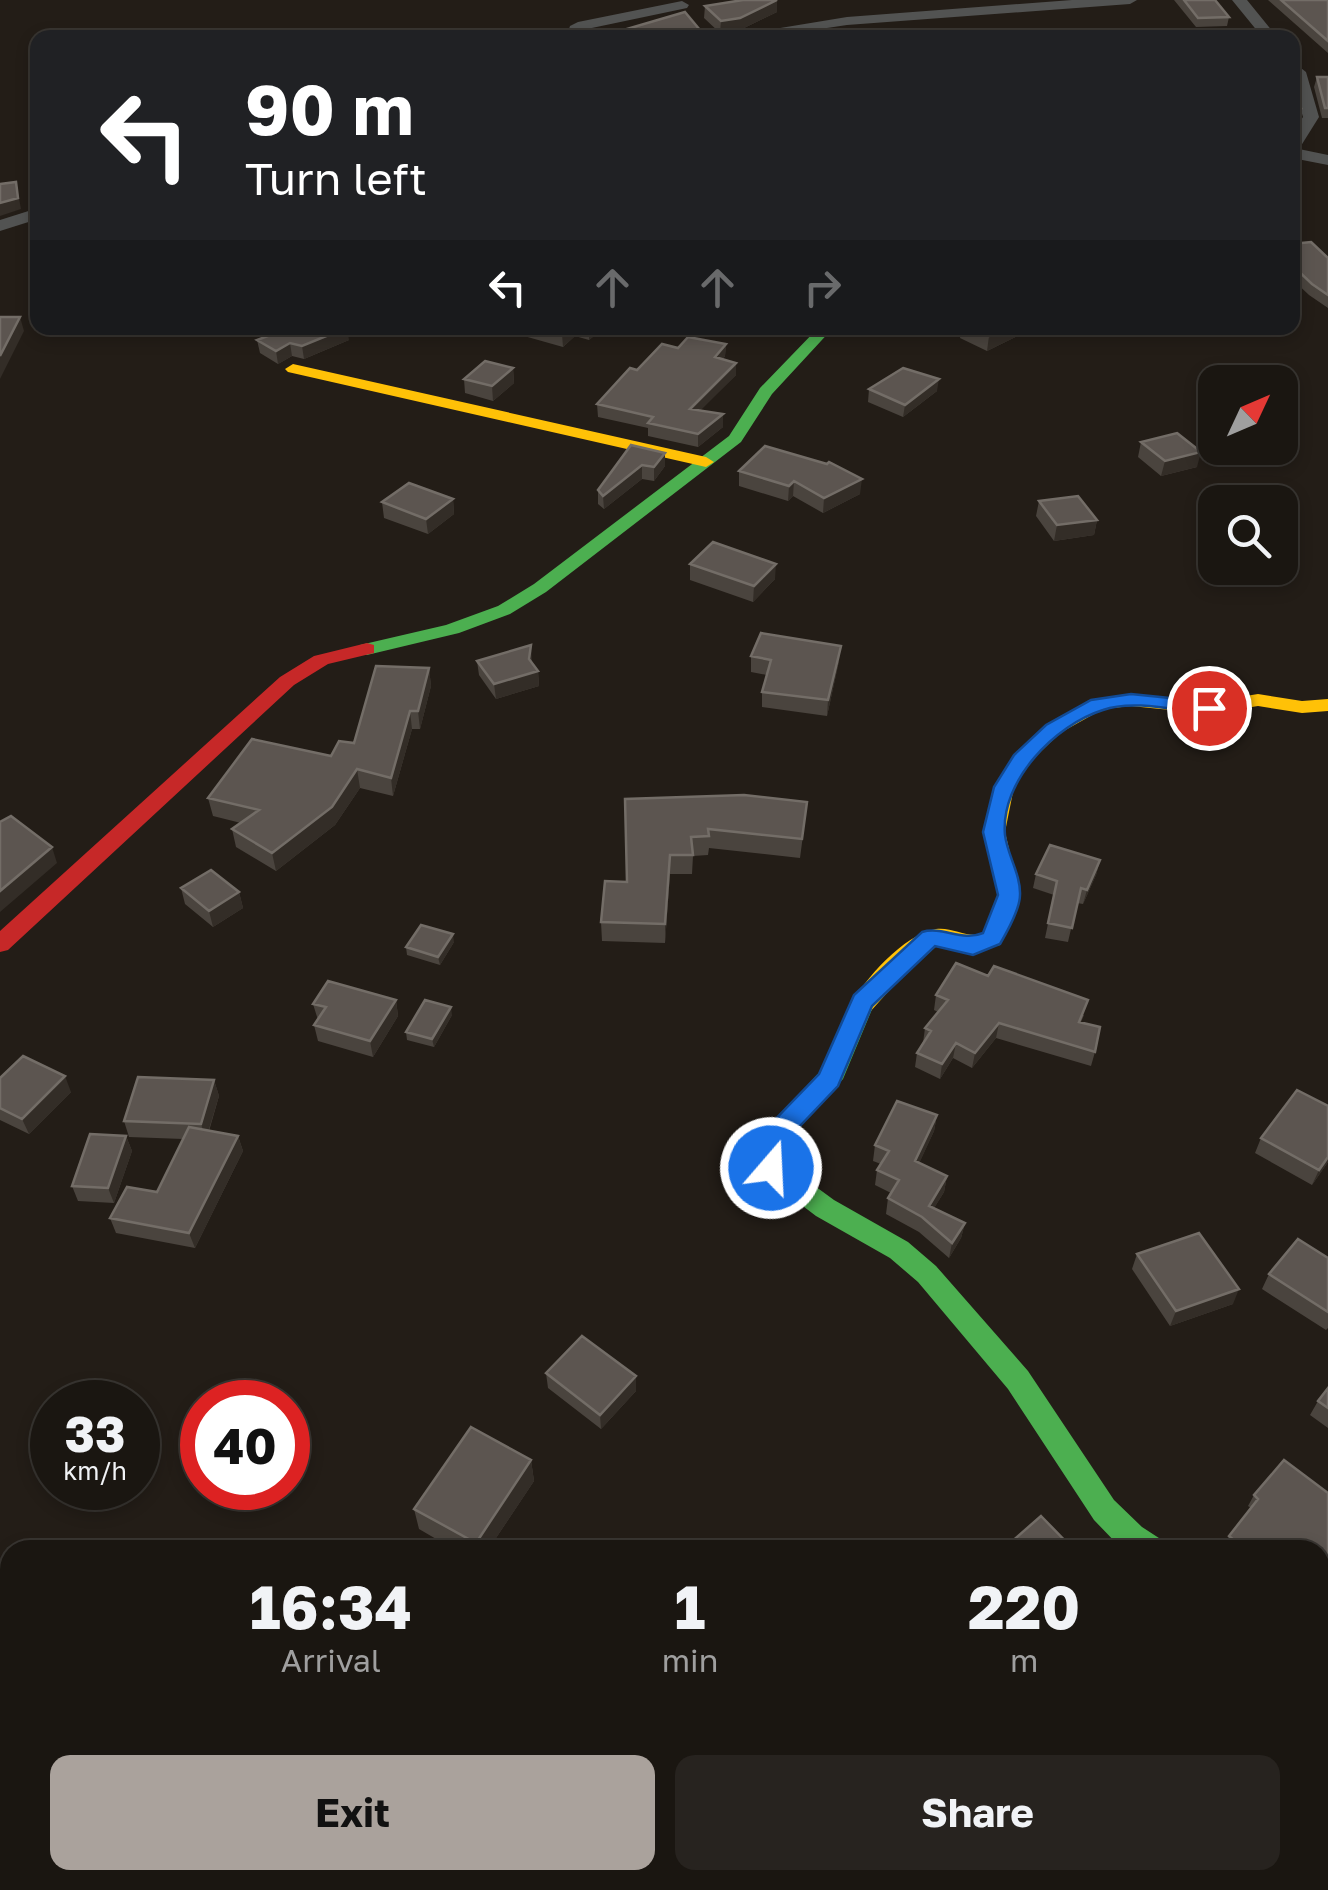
<!DOCTYPE html>
<style>
:root{--surface:#1a1611;--page:#27231f;--text:#f1f3f6;--muted:#9f9f9f;--line:#383531;--accent:#aaa29c}
body{margin:0;font-family:"Golos Text",sans-serif;background:var(--page);color:var(--text);height:100vh;display:flex;flex-direction:column;font-size:38px;white-space:nowrap}
*{box-sizing:border-box;margin:0}
p{font-size:32px;color:var(--muted)}
.icon{flex:none;width:55px;height:55px;fill:none;stroke:currentColor;stroke-width:2;stroke-linecap:round;stroke-linejoin:round}
.map{position:relative;flex:1;overflow:hidden}
.side{position:absolute;left:0px;top:1540px;width:1330px;height:350px;display:flex;flex-direction:column;background:var(--surface);border-radius:30px 30px 0 0;box-shadow:0 5px 15px #0003,0 0 0 2px var(--line)}
.side>*{flex:none}
.banner{position:absolute;left:30px;top:30px;width:1270px;height:305px;border-radius:20px;box-shadow:0 5px 15px #0003,0 0 0 2px var(--line);background:#202124;color:#fff;overflow:hidden}
.needle{width:65px;rotate:46deg}
.controls{position:absolute;left:1198px;top:365px;display:grid;gap:20px}
.controls a{display:grid;place-items:center;width:100px;height:100px;border-radius:20px;background:var(--surface);box-shadow:0 5px 15px #0003,0 0 0 2px var(--line);font-size:50px}
.speed{position:absolute;left:30px;top:1380px;display:flex;gap:20px;font-size:50px;font-weight:700;text-align:center}
.speed>*{display:grid;place-content:center;width:130px;height:130px;border-radius:50%;background:var(--surface);box-shadow:0 5px 15px #0003,0 0 0 2px var(--line);line-height:1}
.speed small{font-size:25px;font-weight:400}
.speed .limit{border:15px solid #d22;background:#fff;color:#111}
.pin{position:absolute;display:grid;place-items:center;width:85px;height:85px;color:#fff;margin:-42px;border:5px solid #fff;border-radius:50%;box-shadow:0 2px 10px #0007}
.me{position:absolute;width:110px;margin:-55px;rotate:19deg;stroke-linejoin:round;filter:drop-shadow(0 0 8px #0008)}
.turn{display:flex;align-items:center;gap:35px;height:210px;padding:0 50px;font-size:45px}
.turn .icon{width:130px;height:130px;stroke-width:2.5}
.turn b{display:block;font-size:70px;line-height:85px}
.lanes{display:flex;align-items:center;height:95px;padding:0 50px;background:#0003;justify-content:center;gap:50px;direction:ltr}
.lanes .off{opacity:.35}
.eta{display:flex;justify-content:space-evenly;align-items:center;height:170px;text-align:center}
.eta b{font-size:60px;font-weight:700;line-height:70px}
.action{display:flex;gap:20px;margin-top:auto;padding:20px 50px}
.action a{flex:1;height:115px;border-radius:20px;background:var(--accent);color:#111;font-size:40px;font-weight:700;line-height:115px;text-align:center}
.action a+a{background:var(--page);color:var(--text)}
.map>svg:first-child{display:block}
.lines{fill:none;stroke-linecap:round;stroke-linejoin:round}
.street{fill:#525352;fill-rule:evenodd}
.fast{fill:#4caf50;fill-rule:evenodd}
.slow{fill:#ffc107;fill-rule:evenodd}
.jam{fill:#c62828;fill-rule:evenodd}
.wall{fill:#4a443e}
.shaded-wall{fill:#332d27}
.building{fill:#5c5550;stroke:#736d67;stroke-width:2.5}
.route{fill:#1a73e8;stroke:#114b97;stroke-width:2.5}
</style>
<div class="map">
<svg width="1328" height="1890" viewBox="0 0 1328 1890">
<rect width="100%" height="100%" fill="#231d17"/>
<g class="lines">
<!-- street -->
<path class="street" d="M1072,0H1137L1130,4L847,25L761,38H719L847,17Z
M1232,0H1247L1278,38H1263Z
M682,1L689,5L687,8L587,29L581,38H566L570,26L578,22Z
M1292,61L1306,72L1319,117L1299,149L1328,155V165L1292,158V133L1303,117L1292,80Z
M38,208V219L0,231V220Z
M1320,1608L1328,1612V1654L1320,1650Z
M834,1880H881L877,1890H830Z"/>
<!-- fast -->
<path class="fast" d="M818,328H833L772,394L741,442L546,592L510,614L459,633L367,655L360,653V645L446,625L498,606L534,584L729,436L760,388Z
M861,998L869,1001L873,1007L843,1079L779,1150L782,1162L834,1200L908,1242L936,1266L1028,1371L1114,1500L1142,1527L1162,1540L1166,1550L1120,1547L1094,1520L1008,1389L918,1282L890,1258L816,1216L762,1175L753,1148L757,1141L824,1067L849,1007L853,1001Z"/>
<!-- slow -->
<path class="slow" d="M293,364L706,457L714,462L706,467L288,372L285,369Z
M1131,694L1209,702L1258,694L1302,701L1328,699V711L1302,713L1258,706L1209,714L1131,706L1103,709L1060,733L1028,764L1014,787L1005,832L1020,895L1000,945L975,952L938,945L905,973L869,1013H853L849,1007C865,979 903,935 936,929C953,927 966,938 983,934L998,895L983,832L994,787L1014,755L1046,725L1091,700Z"/>
<!-- jam -->
<path class="jam" d="M367,643L374,645V653L328,664L294,685L8,950L0,952V931L280,677L314,656Z"/>
</g>
<!-- wall -->
<path class="wall" d="M1174,0H1215L1229,17L1227,26L1196,27Z
M1268,0H1328V53Z
M705,6L777,12L740,30L720,33L704,18Z
M1317,77H1328V118H1322L1314,87Z
M1292,88L1301,108L1299,116L1292,115Z
M1292,244L1328,258V308L1309,295L1292,279Z
M523,328H604L589,340L575,336L563,347L524,336Z
M962,328H1033L1032,329L987,351L960,338Z
M257,340H349L304,359L292,356L278,364L260,353Z
M726,344L725,356L723,359L736,375L700,410L723,427L698,447L648,436V428L598,417L597,404L637,370L678,348Z
M513,368L514,383L493,401L465,393L464,379Z
M869,389L937,391L903,417L868,402Z
M1141,442L1197,467L1161,476L1138,457Z
M631,445L665,466L654,481L642,479L604,509L598,504V490Z
M739,471L860,494L823,513L793,496L788,501L739,486Z
M453,499L454,514L428,534L384,518L382,502Z
M1039,501L1097,520L1094,535L1054,541L1036,516Z
M690,564L775,579L753,602L690,580Z
M751,656L839,661L827,716L762,707V692L767,675L751,672Z
M477,661L531,663L538,671L539,686L496,699L479,675Z
M429,668L431,686L420,729H412L393,796L360,788L335,825L276,871L236,847L232,829L241,823L213,816L208,798L331,756L354,743Z
M625,799L805,820L800,858L709,848L708,855L693,856L692,874H670L665,943L602,941L601,922L627,882Z
M1100,860L1096,875L1083,904L1077,903L1068,942L1045,938L1054,895L1033,888L1036,874Z
M181,888L239,892L243,908L213,927L185,904Z
M454,942L440,965L407,955L406,947Z
M936,995L1084,1015L1081,1022L1095,1052L1091,1066L996,1038L972,1068L953,1058L940,1079L915,1067L917,1053L923,1043L925,1028L938,1012L934,1010Z
M396,1000L398,1016L373,1057L318,1041L314,1025L318,1020L313,1004Z
M452,1015L434,1047L407,1040L406,1032Z
M0,1078L71,1092L29,1134L0,1120Z
M214,1080L219,1096L209,1131L238,1136L243,1151L195,1248L116,1233L110,1218L157,1192L183,1139L129,1137L124,1121Z
M1328,1106V1162L1312,1185L1255,1153L1261,1138Z
M937,1115L934,1131L919,1163L947,1176L944,1192L934,1208L965,1223L961,1238L949,1258L919,1232L886,1214L888,1198L891,1193L875,1185L877,1170L881,1164L873,1161L875,1145Z
M126,1136L132,1151L114,1203L78,1201L72,1186Z
M1137,1254L1233,1304L1170,1326L1132,1269Z
M1328,1258V1328L1326,1330L1262,1289L1269,1274Z
M546,1373L636,1376V1391L601,1429L548,1388Z
M1328,1388V1428L1310,1415L1318,1401Z
M531,1460L534,1481L488,1550H455L419,1529L414,1509Z
M1328,1493V1607L1320,1601V1550H1227L1224,1547L1229,1536L1251,1508L1248,1506L1254,1495Z
M999,1880H1144L1138,1890H1003L997,1885Z
M1232,1880H1320L1328,1890H1230Z"/>
<!-- shaded-wall -->
<path class="shaded-wall" d="M777,0V12L740,30L720,33L721,21Z
M716,31V38H702Z
M16,182L21,209L0,216V203Z
M20,317L24,331L0,379V356Z
M347,328L349,340L304,359L302,346Z
M570,328H575V336L563,347L562,334Z
M589,328H604L589,340Z
M1008,328H1033L1032,329L987,351L989,336Z
M290,343L292,356L278,364L276,351Z
M726,344L725,356L715,370V357Z
M736,363V375L689,422L690,409Z
M513,368L514,383L493,401L492,386Z
M939,379L937,391L903,417L905,405Z
M723,414V427L698,447V434Z
M1201,452L1197,467L1161,476L1165,461Z
M665,453V466L654,481V467Z
M642,465V479L604,509L603,496Z
M862,479L860,494L823,513L824,498Z
M794,481L793,496L788,501L789,486Z
M453,499L454,514L428,534L426,519Z
M1097,520L1094,535L1054,541L1057,525Z
M776,564L775,579L753,602L754,586Z
M531,645L532,660L530,673L538,671L539,686L496,699L494,684L529,659Z
M841,646L839,661L827,716L828,700Z
M429,668L431,686L420,729L418,711Z
M410,711L412,729L393,796L391,778Z
M357,769L360,788L335,825L276,871L272,853Z
M52,847L57,863L0,912V891Z
M670,855V874L665,943V924Z
M1100,860L1096,875L1083,904L1087,890Z
M239,892L243,908L213,927L209,911Z
M453,934L454,942L440,965L438,957Z
M396,1000L398,1016L373,1057L370,1041Z
M451,1007L452,1015L434,1047L432,1039Z
M999,1023L996,1038L972,1068L975,1053Z
M956,1043L953,1058L940,1079L942,1064Z
M65,1076L71,1092L29,1134L22,1119Z
M214,1080L219,1096L206,1139L201,1124Z
M937,1115L934,1131L913,1177L915,1161Z
M126,1136L132,1151L114,1203L108,1188Z
M238,1136L243,1151L195,1248L189,1233Z
M1328,1157V1162L1312,1185L1319,1170Z
M947,1176L944,1192L926,1221L929,1206Z
M965,1223L961,1238L949,1258L952,1243Z
M1239,1289L1233,1304L1170,1326L1176,1311Z
M636,1376V1391L601,1429L600,1415Z
M531,1460L534,1481L488,1550H477L476,1543Z"/>
<!-- building -->
<path class="building" d="M743,0H777L740,18L721,21L705,6Z
M1184,0H1215L1229,17L1198,18Z
M1281,0H1328V41Z
M685,12L700,30L716,31L702,38H629L613,33Z
M1317,77H1328V108H1325Z
M1292,88L1301,108H1292Z
M16,182L18,198L0,203V184Z
M1311,242L1328,258V295L1312,284L1292,265V244Z
M0,317H20L0,356Z
M289,328H346L302,346L290,343L276,351L257,340Z
M537,328H570L562,334Z
M970,328H1008L989,336Z
M688,337L726,344L715,357L736,363L690,409L723,414L698,434L648,423L653,417L597,404L630,368L637,370L662,344L678,348Z
M485,361L513,368L492,386L464,379Z
M903,368L939,379L905,405L869,389Z
M1177,433L1201,452L1165,461L1141,442Z
M631,445L665,453L654,467L642,465L603,496L598,490Z
M765,446L827,464L829,462L862,479L824,498L794,481L789,486L739,471Z
M409,483L453,499L426,519L382,502Z
M1078,496L1097,520L1057,525L1039,501Z
M713,542L776,564L754,586L690,564Z
M761,633L841,646L828,700L762,692L771,660L751,656Z
M531,645L529,659L538,671L494,684L477,661Z
M376,666L429,668L418,711H410L391,778L357,769L332,807L272,853L232,829L259,810L208,798L252,739L331,756L339,741L354,743Z
M744,795L807,802L802,839L708,829L709,836L691,837L693,855H670L665,924L601,922L605,881L627,882L625,799Z
M11,816L52,847L0,891V822Z
M1050,845L1100,860L1087,890L1081,888L1072,928L1048,923L1057,881L1036,874Z
M211,870L239,892L209,911L181,888Z
M421,925L453,934L438,957L406,947Z
M956,963L988,976L994,966L1088,1000L1079,1022L1100,1027L1095,1052L999,1023L975,1053L956,1043L942,1064L917,1053L931,1031L925,1028L948,1000L936,995Z
M328,981L396,1000L370,1041L314,1025L326,1007L313,1004Z
M425,1000L451,1007L432,1039L406,1032Z
M23,1056L65,1076L22,1119L0,1108V1078Z
M138,1077L214,1080L201,1124L124,1121Z
M1297,1090L1328,1106V1157L1319,1170L1261,1138Z
M897,1101L937,1115L915,1161L947,1176L929,1206L965,1223L952,1243L922,1217L888,1198L899,1180L877,1170L889,1151L875,1145Z
M189,1127L238,1136L189,1233L110,1218L127,1187L157,1192Z
M90,1134L126,1136L108,1188L72,1186Z
M1199,1233L1239,1289L1176,1311L1137,1254Z
M1298,1239L1328,1258V1312L1269,1274Z
M582,1336L636,1376L600,1415L546,1373Z
M1328,1388V1408L1318,1401Z
M471,1427L531,1460L476,1543L414,1509Z
M1284,1460L1328,1493V1592L1320,1585V1550H1246L1229,1536L1258,1499L1254,1495Z
M1041,1516L1074,1550H1002Z
M1320,1879L1328,1882V1890H1239L1241,1880H1320Z
M1014,1880H1144L1138,1890H1027Z"/>
<!-- route -->
<path class="route" d="M1131,694L1209,702L1219,708L1209,714C1177,711 1134,699 1103,710C1055,725 1000,781 1005,835C1007,854 1021,875 1020,895C1020,909 1007,932 1000,944L973,955L935,946L872,1006L838,1086L781,1146L779,1156L784,1168L780,1175L771,1178L762,1175L753,1156L761,1134L819,1074L854,995L922,932C943,926 962,942 983,933L998,895L983,832L994,787L1014,755L1046,725L1091,700Z"/>
</svg>
<div class="controls">
<a><svg class="needle" viewBox="-14 -14 28 28"><path d="M0-13l5 13h-10z" fill="#e53935"/><path d="M0 13l5-13h-10z" fill="#9f9f9f"/></svg></a>
<a><svg class="icon" aria-label="search" viewBox="0 0 24 24"><circle cx="10" cy="10" r="6"/><path d="M15 15l6 6"/></svg></a>
</div>
<div class="speed"><div>33<small>km/h</small></div><div class="limit">40</div></div>
<div class="pin" style="left:1209px;top:708px;background:#d93025"><svg class="icon" aria-label="arrive" viewBox="0 0 24 24"><path d="M6 21V4h12l-3 4 3 4H6"/></svg></div>
<svg class="me" style="left:771px;top:1168px" viewBox="-20 -20 40 40"><circle r="17" fill="#1a73e8" stroke="#fff" stroke-width="3"/><path d="M0-11L8 9 0 5-8 9z" fill="#fff"/></svg>
<div class="banner">
<div class="turn"><svg class="icon" aria-label="left" viewBox="0 0 24 24"><path d="M17 20v-9H6M10 6l-5 5 5 5"/></svg><div><b>90 m</b>Turn left</div></div>
<div class="lanes"><svg class="icon" aria-label="left" viewBox="0 0 24 24"><path d="M17 20v-9H6M10 6l-5 5 5 5"/></svg><svg class="icon off" aria-label="ahead" viewBox="0 0 24 24"><path d="M12 20V5M6 11l6-6 6 6"/></svg><svg class="icon off" aria-label="ahead" viewBox="0 0 24 24"><path d="M12 20V5M6 11l6-6 6 6"/></svg><svg class="icon off" aria-label="right" viewBox="0 0 24 24"><path d="M7 20v-9h11M14 6l5 5-5 5"/></svg></div>
</div>
<section class="side">
<div class="eta">
<div><b>16:34</b><p>Arrival</p></div>
<div><b>1</b><p>min</p></div>
<div><b>220</b><p>m</p></div>
</div>
<div class="action"><a>Exit</a><a>Share</a></div>
</section>
</div>
